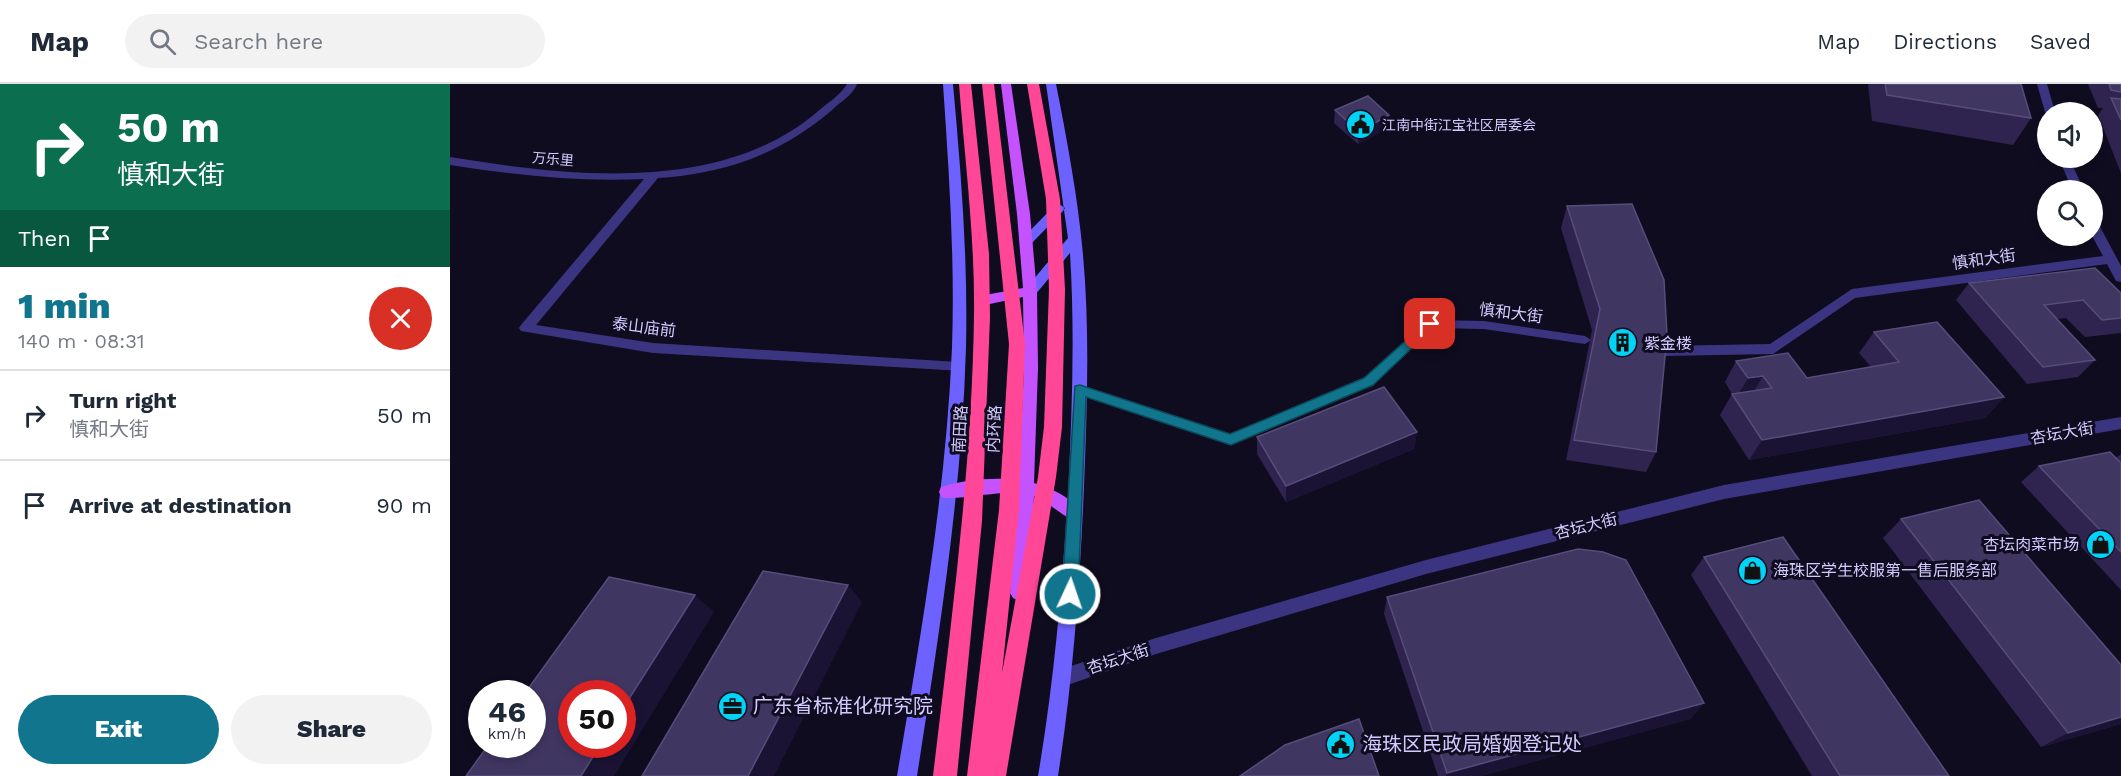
<!DOCTYPE html>
<meta charset="utf-8">
<style>
:root{--surface:#fff;--page:#f2f2f3;--text:#1f2937;--muted:#747a83;--line:#e0e1e3;--accent:#11758d}
body{margin:0;font-family:"Work Sans","Noto Sans SC",sans-serif;background:var(--page);color:var(--text);height:100vh;display:flex;flex-direction:column;font-size:22px;white-space:nowrap}
*{box-sizing:border-box;margin:0}
p{font-size:20px;color:var(--muted)}
.icon{flex:none;width:33px;height:33px;fill:none;stroke:currentColor;stroke-width:2;stroke-linecap:round;stroke-linejoin:round}
.map{position:relative;flex:1;overflow:hidden}
.drawer{display:flex;flex-direction:column;background:var(--surface);width:450px}
.drawer>*{flex:none}
.banner{background:#0b6e4f;color:#fff;overflow:hidden}
.tools{position:absolute;left:1587px;top:18px;display:grid;gap:12px}
.tools a{display:grid;place-items:center;width:66px;height:66px;border-radius:50%;background:var(--surface);box-shadow:0 3px 9px #0003;font-size:30px}
.speed{position:absolute;left:18px;top:596px;display:flex;gap:12px;font-size:30px;font-weight:700;text-align:center}
.speed>*{display:grid;place-content:center;width:78px;height:78px;border-radius:50%;background:var(--surface);box-shadow:0 3px 9px #0003;line-height:1}
.speed small{font-size:15px;font-weight:400}
.speed .limit{border:9px solid #d22;background:#fff;color:#111}
.pin{position:absolute;display:grid;place-items:center;width:51px;height:51px;color:#fff;margin:-26px;border-radius:12px;box-shadow:0 3px 9px #0006}
.me{position:absolute;width:66px;margin:-33px;rotate:3deg;stroke-linejoin:round;filter:drop-shadow(0 0 4px #0008)}
.turn{display:flex;align-items:center;gap:21px;height:126px;padding:0 18px;font-size:27px}
.turn .icon{width:78px;height:78px;stroke-width:2.5}
.turn b{display:block;font-size:42px;line-height:51px}
.then{display:flex;align-items:center;height:57px;padding:0 18px;background:#0003;gap:12px;font-size:22px}
.round{display:grid;place-items:center;flex:none;width:63px;height:63px;border-radius:32px;background:var(--page)}
.headline{display:flex;align-items:center;justify-content:space-between;height:102px;padding:0 18px}
h1{font-size:36px;font-weight:800;line-height:45px;color:var(--accent)}
.cta{display:flex;gap:12px;margin-top:auto;padding:12px 18px}
.cta a{flex:1;height:69px;border-radius:36px;background:var(--accent);color:#fff;font-size:24px;font-weight:800;line-height:69px;text-align:center}
.cta a+a{background:var(--page);color:var(--text)}
ul{padding:0;list-style:none}
li{display:flex;align-items:center;gap:18px;height:90px;padding:0 18px;border-top:2px solid var(--line)}
li div{flex:1}
li b{display:block;font-size:22px}
li em{font-style:normal}
header{display:flex;align-items:center;gap:36px;box-sizing:border-box;height:84px;padding:0 30px;background:var(--surface);border-bottom:2px solid var(--line)}
header strong{font-size:28px}
nav{display:flex;gap:33px;margin-inline-start:auto;font-size:21px}
.search{width:420px;height:54px;background:var(--page);display:flex;align-items:center;gap:15px;box-sizing:border-box;padding:0 21px;border-radius:33px;color:var(--muted);font-size:22px}
main{display:flex;flex:1;min-height:0}
.map>svg:first-child{display:block}
.lines{fill:none;stroke-linecap:round;stroke-linejoin:round}
.lane{fill:#3b3581;fill-rule:evenodd}
.street{fill:#3b3581;fill-rule:evenodd}
.secondary{fill:#6d62ff;fill-rule:evenodd}
.primary{fill:#c552ff;fill-rule:evenodd}
.highway{fill:#ff4697;fill-rule:evenodd}
.wall{fill:#2e244f}
.shaded-wall{fill:#1b1334}
.building{fill:#403662;stroke:#574d7b;stroke-width:1.5}
.route{fill:#11758d;stroke:#0b4c5c;stroke-width:1.5}
.labels{text-anchor:middle;dominant-baseline:central;stroke-width:6;stroke-linejoin:round;paint-order:stroke}
.far-poi-label{font-size:14px;fill:#d3cbff;stroke:#100c20;text-anchor:start}
.far-street-label{font-size:14px;fill:#d3cbff;stroke:#100c20}
.street-label{font-size:16px;fill:#d3cbff;stroke:#100c20}
.poi-label{font-size:16px;fill:#d3cbff;stroke:#100c20;text-anchor:start}
.near-poi-label{font-size:20px;fill:#d3cbff;stroke:#100c20;text-anchor:start}
</style>
<header>
<strong>Map</strong>
<div class="search"><svg class="icon" aria-label="search" viewBox="0 0 24 24"><circle cx="10" cy="10" r="6"/><path d="M15 15l6 6"/></svg>Search here</div>
<nav><a>Map</a><a>Directions</a><a>Saved</a></nav>
</header>
<main>
<section class="drawer">
<div class="banner">
<div class="turn"><svg class="icon" aria-label="right" viewBox="0 0 24 24"><path d="M7 20v-9h11M14 6l5 5-5 5"/></svg><div><b>50 m</b>慎和大街</div></div>
<div class="then">Then<svg class="icon" aria-label="arrive" viewBox="0 0 24 24"><path d="M6 21V4h12l-3 4 3 4H6"/></svg></div>
</div>
<div class="headline"><div><h1>1 min</h1><p>140 m · 08:31</p></div><a class="round" style="background:#d93025;color:#fff"><svg class="icon" aria-label="close" viewBox="0 0 24 24"><path d="M6 6l12 12M18 6L6 18"/></svg></a></div>
<ul>
<li><svg class="icon" aria-label="right" viewBox="0 0 24 24"><path d="M7 20v-9h11M14 6l5 5-5 5"/></svg><div><b>Turn right</b><p>慎和大街</p></div><em>50 m</em></li>
<li><svg class="icon" aria-label="arrive" viewBox="0 0 24 24"><path d="M6 21V4h12l-3 4 3 4H6"/></svg><div><b>Arrive at destination</b></div><em>90 m</em></li>
</ul>
<div class="cta"><a>Exit</a><a>Share</a></div>
</section>
<div class="map">
<svg width="1671" height="692" viewBox="0 0 1671 692">
<rect width="100%" height="100%" fill="#100c20"/>
<g class="lines">
<!-- lane -->
<path class="lane" d="M980,236L1034,237L1135,252L1141,256L1135,260L1034,245L983,244L923,301L781,361L626,309L624,306L630,302L780,351L915,295L976,237Z"/>
<!-- street -->
<path class="street" d="M397,0H407C403,11 390,18 382,26C331,70 274,90 208,94L86,241L203,259L508,278L513,279L515,283L513,287L203,269L71,247L69,244L71,241L194,95C129,98 65,91 0,81V73C117,92 270,111 367,28C376,20 391,11 397,0Z
M1587,0H1597L1605,28H1598V31L1595,28Z
M1609,74H1619L1634,106H1622Z
M1642,135L1648,139L1671,182V198L1666,197L1657,180L1405,214L1323,270L1214,272L1207,267L1214,262L1320,260L1402,205L1653,172L1642,152Z
M1671,333V345L1274,415L976,490L706,570L612,603L606,600L603,594L606,588L612,585L706,554L976,476L1274,401Z"/>
<!-- secondary -->
<path class="secondary" d="M493,0H503C511,88 518,175 516,263C512,407 489,550 467,692H447C471,550 496,407 502,264C505,175 499,88 493,0Z
M596,0H606C617,56 628,114 633,171C640,248 637,325 634,402C630,499 623,596 608,692H588C604,599 612,505 618,411C622,330 625,249 620,169L585,211H575L573,208L618,154Z
M609,120L615,124L613,127L580,161H572V155L605,121Z"/>
<!-- primary -->
<path class="primary" d="M551,0H561L580,130L587,209L588,284L584,399C602,405 623,413 632,431L630,436C619,440 599,417 584,412L578,509L575,514L569,517L563,514L560,509L568,409C548,407 503,417 491,413L489,408L491,403C515,395 545,393 569,396L574,284L573,213L535,221L528,216L535,211L573,204L567,130Z"/>
<!-- highway -->
<path class="highway" d="M509,0H521L539,170L540,233L532,437L507,692H483C501,539 522,385 524,231C525,154 515,77 509,0Z
M532,0H544L575,260L569,426L552,589L588,393L594,343L599,205L596,115L577,0H589L610,115L615,205L612,343L606,393L556,692H517L549,426L559,260Z"/>
</g>
<!-- wall -->
<path class="wall" d="M1418,0H1571L1581,34L1563,61L1422,37Z
M1638,0H1671V89L1648,31L1653,24H1648Z
M885,26L938,44L908,60L884,39Z
M1117,122L1206,368L1196,388L1116,376L1142,246L1111,144Z
M1519,199L1671,209V249L1635,253L1616,234L1607,235L1645,276L1628,293L1577,300L1506,216Z
M1424,248L1554,313L1535,334L1299,376L1270,331L1282,310L1275,298L1286,277L1357,294L1421,283L1409,269Z
M967,348L964,365L836,418L807,370V353Z
M1671,370V506L1571,398L1589,382L1666,374Z
M1451,435L1671,581V640L1591,663L1433,454Z
M1254,473L1499,692H1362L1241,491Z
M937,513L1254,619L1240,635L1031,692H988L934,530Z"/>
<!-- shaded-wall -->
<path class="shaded-wall" d="M939,31L938,44L908,60L909,48Z
M1313,292L1301,312L1286,315L1298,294Z
M1554,313L1535,334L1299,376L1312,356Z
M967,348L964,365L836,418V402Z
M398,501L412,518L324,692H298Z
M245,511L264,528L164,692H131L151,660H172V626Z
M1254,619L1240,635L1031,692H996L997,689Z
M1671,633V640L1591,663L1618,649Z"/>
<!-- building -->
<path class="building" d="M1435,0H1571L1581,34L1437,11Z
M1659,0H1671V8L1661,6Z
M918,12L939,31L909,48L885,26Z
M1661,14L1671,15V36Z
M1182,120L1214,196L1217,251L1206,368L1124,356L1150,225L1117,122Z
M1645,184L1671,209V234L1652,236L1633,216L1594,221L1645,276L1593,283L1519,199Z
M1487,238L1554,313L1312,356L1282,310L1322,304L1313,292L1298,294L1286,277L1338,269L1357,294L1449,278L1424,248Z
M934,303L967,348L836,402L807,353Z
M1660,368L1671,379V468L1589,382Z
M1529,416L1671,581V633L1618,649L1451,435Z
M1333,453L1499,692H1390L1254,473Z
M1128,465L1153,468L1176,476L1254,619L997,689L937,513Z
M313,487L398,501L298,692H192Z
M159,493L245,511L172,626V609H122V660H151L131,692H16L39,660H82V609H75Z
M909,635L929,692H790L835,661Z"/>
<!-- route -->
<path class="route" d="M980,235L984,237V243L923,301L781,361L636,313L628,510L625,515H614L612,510L625,302L630,301L780,350L914,294Z"/>
<!-- icons -->
<defs>
<symbol id="civic-disc" viewBox="-11 -11 22 22"><circle r="9.5" fill="#00d3f6" stroke="#100c20"/><path d="M-.6-6.5H3V-4.5H.6V-3L4-1V1h2V6H-6V1h2V-1L-.6-3ZM-1.2 2.5V6h2.4V2.5Z" fill="#111"/></symbol>
<symbol id="building-disc" viewBox="-11 -11 22 22"><circle r="9.5" fill="#00d3f6" stroke="#100c20"/><path d="M-4-6H4V6H1V3H-1V6H-4ZM-2.5-4.3h1.7v1.8h-1.7ZM.8-4.3h1.7v1.8H.8ZM-2.5-1h1.7V.8h-1.7ZM.8-1h1.7V.8H.8Z" fill="#111"/></symbol>
<symbol id="shop-disc" viewBox="-11 -11 22 22"><circle r="9.5" fill="#00d3f6" stroke="#100c20"/><path d="M-5-2.5h2.3a2.7 3.5 0 0 1 5.4 0H5L5.5 6h-11ZM-1.5-2.5h3a1.5 2.3 0 0 0-3 0Z" fill="#111"/></symbol>
<symbol id="office-disc" viewBox="-11 -11 22 22"><circle r="9.5" fill="#00d3f6" stroke="#100c20"/><path d="M-6-3h4V-5.5h4V-3h4V5H-6ZM-1-4.5V-3h2v-1.5ZM-6 0V1H6V0Z" fill="#111"/></symbol>
</defs>
<g fill-rule="evenodd">
<use href="#civic-disc" x="894" y="24" width="33" height="33"/>
<use href="#building-disc" x="1156" y="242" width="33" height="33"/>
<use href="#shop-disc" x="1634" y="444" width="33" height="33"/>
<use href="#shop-disc" x="1286" y="470" width="33" height="33"/>
<use href="#office-disc" x="266" y="606" width="33" height="33"/>
<use href="#civic-disc" x="874" y="644" width="33" height="33"/>
</g>
<g class="labels">
<!-- far-poi labels -->
<g class="far-poi-label">
<text x="932" y="41">江南中街江宝社区居委会</text>
</g>
<!-- far-street labels -->
<g class="far-street-label">
<text transform="translate(103 75) rotate(5)">万乐里</text>
</g>
<!-- street labels -->
<g class="street-label">
<text transform="translate(1534 175) rotate(-8)">慎和大街</text>
<text transform="translate(1061 229) rotate(7)">慎和大街</text>
<text transform="translate(194 243) rotate(7)">泰山庙前</text>
<text transform="translate(510 345) rotate(-87)">南田路</text>
<text transform="translate(544 345) rotate(-87)">内环路</text>
<text transform="translate(1612 349) rotate(-10)">杏坛大街</text>
<text transform="translate(1136 442) rotate(-14)">杏坛大街</text>
<text transform="translate(668 575) rotate(-18)">杏坛大街</text>
</g>
<!-- poi labels -->
<g class="poi-label">
<text x="1194" y="259">紫金楼</text>
<text x="1629" y="460" text-anchor="end">杏坛肉菜市场</text>
<text x="1323" y="486">海珠区学生校服第一售后服务部</text>
</g>
<!-- near-poi labels -->
<g class="near-poi-label">
<text x="303" y="622">广东省标准化研究院</text>
<text x="912" y="660">海珠区民政局婚姻登记处</text>
</g>
</g>
</svg>
<div class="tools">
<a><svg class="icon" aria-label="sound" viewBox="0 0 24 24"><path d="M4 9h4l5-4v14l-5-4H4zM17 9q2 3 0 6"/></svg></a>
<a><svg class="icon" aria-label="search" viewBox="0 0 24 24"><circle cx="10" cy="10" r="6"/><path d="M15 15l6 6"/></svg></a>
</div>
<div class="speed"><div>46<small>km/h</small></div><div class="limit">50</div></div>
<div class="pin" style="left:980px;top:240px;background:#d93025"><svg class="icon" aria-label="arrive" viewBox="0 0 24 24"><path d="M6 21V4h12l-3 4 3 4H6"/></svg></div>
<svg class="me" style="left:620px;top:510px" viewBox="-20 -20 40 40"><circle r="17" fill="#11758d" stroke="#fff" stroke-width="3"/><path d="M0-11L8 9 0 5-8 9z" fill="#fff"/></svg>
</div>
</main>
